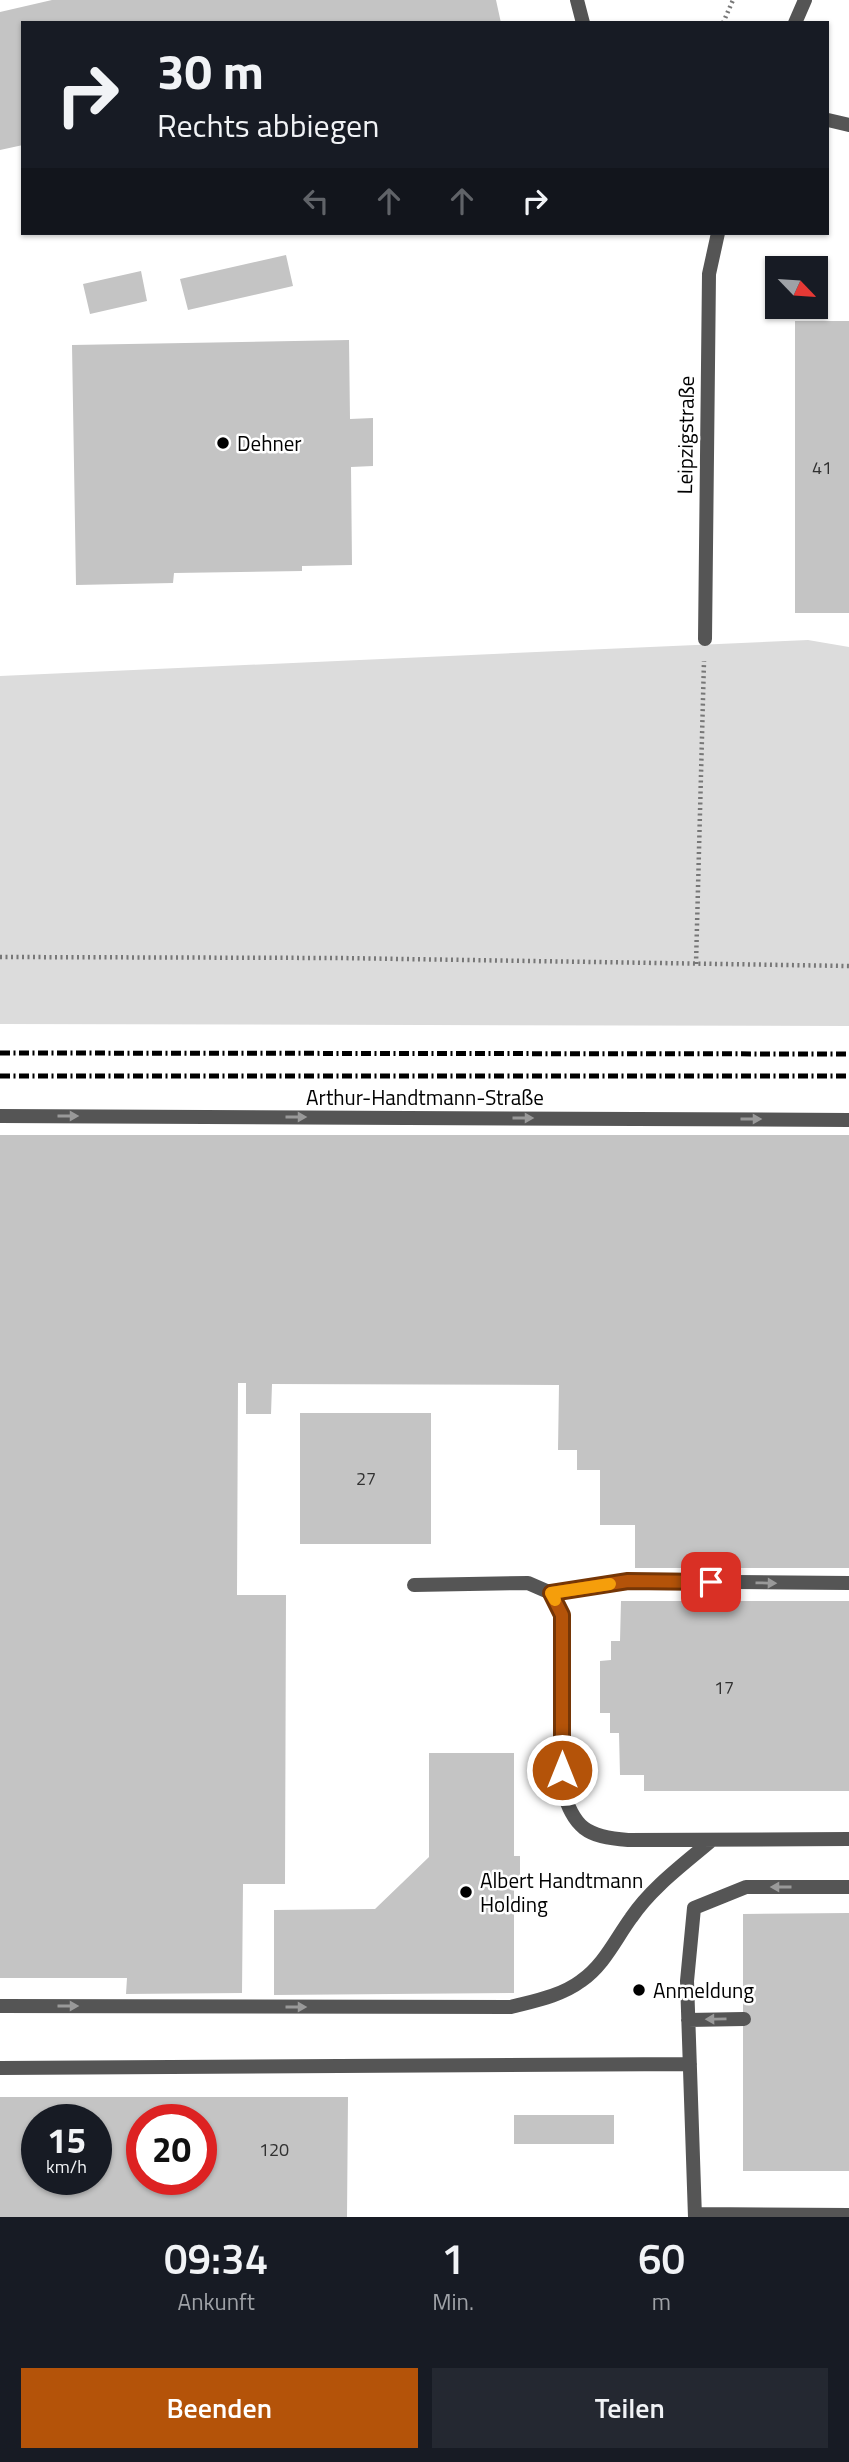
<!DOCTYPE html>
<html lang="de">
<meta charset="utf-8">
<style>
:root{--surface:#171b24;--page:#242831;--text:#f1f3f6;--muted:#9ea1a6;--accent:#b45309}
body{margin:0;font-family:"Titillium Web",sans-serif;background:var(--page);color:var(--text);height:100vh;display:flex;flex-direction:column;font-size:26px;white-space:nowrap}
*{box-sizing:border-box;margin:0}
p{font-size:23px;color:var(--muted)}
.icon{flex:none;width:38px;height:38px;fill:none;stroke:currentColor;stroke-width:2;stroke-linecap:round;stroke-linejoin:round}
.map{position:relative;height:2217px;overflow:hidden}
.drawer{display:flex;flex-direction:column;background:var(--surface);flex:1}
.drawer>*{flex:none}
.hud{position:absolute;left:21px;top:21px;width:808px;height:214px;border-radius:0px;box-shadow:0 2px 5px #0004;background:#171b24;color:var(--text);overflow:hidden}
.needle{width:46px;rotate:115deg}
.controls{position:absolute;left:765px;top:256px;display:grid;gap:14px}
.controls a{display:grid;place-items:center;width:63px;height:63px;border-radius:0px;background:var(--surface);box-shadow:0 2px 5px #0004;font-size:35px}
.speed{position:absolute;left:21px;top:2104px;display:flex;gap:14px;font-size:35px;font-weight:700;text-align:center}
.speed>*{display:grid;place-content:center;width:91px;height:91px;border-radius:50%;background:var(--surface);box-shadow:0 2px 5px #0004;line-height:1}
.speed small{font-size:18px;font-weight:400}
.speed .limit{border:10px solid #d22;background:#fff;color:#111}
.pin{position:absolute;display:grid;place-items:center;width:60px;height:60px;color:#fff;margin:-30px;border-radius:14px;box-shadow:0 4px 10px #0006}
.me{position:absolute;width:77px;margin:-38px;rotate:0deg;stroke-linejoin:round;filter:drop-shadow(0 0 5px #0008)}
.turn{display:flex;align-items:center;gap:24px;height:147px;padding:0 21px;font-size:32px}
.turn .icon{width:91px;height:91px;stroke-width:2.5}
.turn b{display:block;font-size:49px;line-height:60px}
.lanes{display:flex;align-items:center;height:66px;padding:0 21px;background:#0003;justify-content:center;gap:35px;direction:ltr}
.lanes .off{opacity:.35}
.eta{display:flex;justify-content:space-evenly;align-items:center;height:119px;text-align:center}
.eta b{font-size:42px;font-weight:600;line-height:49px}
.primary-button{display:flex;gap:14px;margin-top:auto;padding:14px 21px}
.primary-button a{flex:1;height:80px;border-radius:0px;background:var(--accent);color:#fff;font-size:28px;font-weight:600;line-height:80px;text-align:center}
.primary-button a+a{background:var(--page);color:var(--text)}
.map>svg:first-child{display:block}
.green{fill:#dcdcdc}
.building{fill:#c4c4c4;fill-rule:evenodd}
.lines{fill:none;stroke-linecap:round;stroke-linejoin:round}
.path{stroke:#777;stroke-width:4.5;stroke-dasharray:2 3.5;stroke-linecap:butt}
.service{stroke:#555;stroke-width:14}
.minor{stroke:#555;stroke-width:14}
.rail{stroke:#000;stroke-width:5;stroke-dasharray:10 3.5 2 3.5;stroke-linecap:butt}
.oneway{fill:#999}
.route-casing{stroke:#753606;stroke-width:18}
.route{stroke:#b45309;stroke-width:12}
.slow{stroke:#f59e0b;stroke-width:12}
.poi-dot{fill:#000;stroke:#fff;stroke-width:2.5}
.labels{text-anchor:middle;dominant-baseline:central;stroke-width:5;stroke-linejoin:round;paint-order:stroke}
.number-label{font-size:18px;fill:#313131}
.street-label{font-size:21px;fill:#000;stroke:#fff}
.poi-label{font-size:21px;fill:#000;stroke:#fff;text-anchor:start}
</style>
<div class="map">
<svg width="849" height="2217" viewBox="0 0 849 2217">
<rect width="100%" height="100%" fill="#fff"/>
<!-- green -->
<path class="green" d="M808,640L849,647V1026L0,1024V676Z"/>
<!-- building -->
<path class="building" d="M52,0H496L501,23H23V145L0,150V12Z
M286,255L293,286L188,310L180,279Z
M141,271L147,301L90,314L83,284Z
M795,321H849V613H795Z
M349,340L350,419L373,418V466L351,467L352,565L302,566V571L174,573L173,583L76,585L72,345Z
M0,1135H849V1568H635V1525H600V1470H577V1450H558L559,1385L272,1384L271,1414H246V1383H238L237,1595H286L285,1884H243L242,1993L126,1994L127,1978H0Z
M300,1413H431V1544H300Z
M621,1601H849V1791H644V1775H620L619,1733H610V1713H600V1661L611,1660V1641H620Z
M429,1753H514V1856H520V1890H514V1993L274,1995V1910L375,1909L429,1857Z
M849,1913V2171H743V1914Z
M0,2097H348L347,2217H0ZM37,2119H96V2179H37ZM142,2119H201V2179H142Z
M514,2115H614V2144H514Z"/>
<g class="lines">
<!-- path -->
<path class="path" d="M723,23L733,0
M0,957L340,958L849,966
M696,964L704,661"/>
<!-- service -->
<path class="service" d="M577,0L583,23
M828,120L849,125
M0,1116L849,1120
M414,1585L528,1583L551,1593L562,1615V1788C574,1828 586,1837 628,1840L849,1839
M551,1593L628,1581L849,1583
M0,2006L511,2007C534,2001 561,1996 581,1981C604,1965 615,1940 631,1918C652,1887 684,1864 712,1840
M688,2020L744,2019
M0,2068L690,2064
M695,2214L849,2215
M695,2217L687,1981L694,1908L746,1887H849"/>
<!-- minor -->
<path class="minor" d="M795,23L805,0
M705,639L709,274L718,233"/>
<!-- rail -->
<path class="rail" d="M0,1053L849,1054
M0,1076H849"/>
</g>
<!-- one-way arrows -->
<defs><path id="oneway-solid" d="M-6-.8H1V-3.2L6.5 0L1 3.2V.8H-6Z" transform="scale(1.75)"/></defs>
<g class="oneway">
<use href="#oneway-solid" transform="translate(68 1116)"/>
<use href="#oneway-solid" transform="translate(296 1117)"/>
<use href="#oneway-solid" transform="translate(523 1118)"/>
<use href="#oneway-solid" transform="translate(751 1119)"/>
<use href="#oneway-solid" transform="translate(766 1583) rotate(1)"/>
<use href="#oneway-solid" transform="translate(781 1887) rotate(-180)"/>
<use href="#oneway-solid" transform="translate(68 2006)"/>
<use href="#oneway-solid" transform="translate(296 2007)"/>
<use href="#oneway-solid" transform="translate(716 2019) rotate(179)"/>
</g>
<g class="lines">
<defs>
<path id="route" d="M562,1770V1615L551,1593L628,1581L711,1582"/>
</defs>
<!-- route casing -->
<use href="#route" class="route-casing"/>
<!-- route -->
<use href="#route" class="route"/>
<!-- slow -->
<path class="slow" d="M555,1600L551,1593L610,1584"/>
</g>
<!-- markers -->
<g class="poi-dot">
<circle cx="223" cy="443" r="7"/>
<circle cx="466" cy="1892" r="7"/>
<circle cx="639" cy="1990" r="7"/>
</g>
<g class="labels">
<!-- number labels -->
<g class="number-label">
<text x="822" y="467">41</text>
<text x="366" y="1478">27</text>
<text x="724" y="1687">17</text>
<text x="274" y="2149">120</text>
</g>
<!-- street labels -->
<g class="street-label">
<text transform="translate(685 435) rotate(-89)">Leipzigstraße</text>
<text x="425" y="1097">Arthur-Handtmann-Straße</text>
</g>
<!-- poi labels -->
<g class="poi-label">
<text x="237" y="443">Dehner</text>
<text x="480" y="1880">Albert Handtmann<tspan x="480" dy="24">Holding</tspan></text>
<text x="653" y="1990">Anmeldung</text>
</g>
</g>
</svg>
<div class="controls">
<a><svg class="needle" viewBox="-14 -14 28 28"><path d="M0-13l5 13h-10z" fill="#e53935"/><path d="M0 13l5-13h-10z" fill="#9ea1a6"/></svg></a>
</div>
<div class="speed"><div>15<small>km/h</small></div><div class="limit">20</div></div>
<div class="pin" style="left:711px;top:1582px;background:#d93025"><svg class="icon" aria-label="arrive" viewBox="0 0 24 24"><path d="M6 21V4h12l-3 4 3 4H6"/></svg></div>
<svg class="me" style="left:562px;top:1770px" viewBox="-20 -20 40 40"><circle r="17" fill="#b45309" stroke="#fff" stroke-width="3"/><path d="M0-11L8 9 0 5-8 9z" fill="#fff"/></svg>
<div class="hud">
<div class="turn"><svg class="icon" aria-label="right" viewBox="0 0 24 24"><path d="M7 20v-9h11M14 6l5 5-5 5"/></svg><div><b>30 m</b>Rechts abbiegen</div></div>
<div class="lanes"><svg class="icon off" aria-label="left" viewBox="0 0 24 24"><path d="M17 20v-9H6M10 6l-5 5 5 5"/></svg><svg class="icon off" aria-label="ahead" viewBox="0 0 24 24"><path d="M12 20V5M6 11l6-6 6 6"/></svg><svg class="icon off" aria-label="ahead" viewBox="0 0 24 24"><path d="M12 20V5M6 11l6-6 6 6"/></svg><svg class="icon" aria-label="right" viewBox="0 0 24 24"><path d="M7 20v-9h11M14 6l5 5-5 5"/></svg></div>
</div>
</div>
<section class="drawer">
<div class="eta">
<div><b>09:34</b><p>Ankunft</p></div>
<div><b>1</b><p>Min.</p></div>
<div><b>60</b><p>m</p></div>
</div>
<div class="primary-button"><a>Beenden</a><a>Teilen</a></div>
</section>
